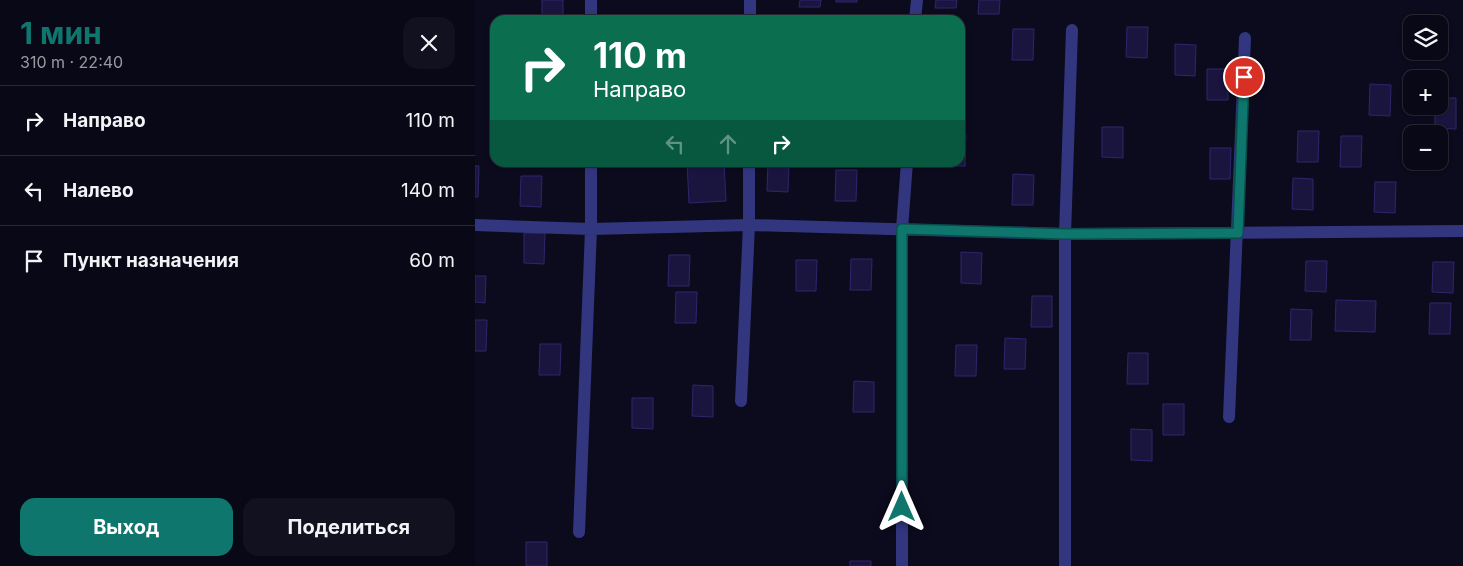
<!DOCTYPE html>
<html lang="ru">
<meta charset="utf-8">
<style>
:root{--surface:#090816;--page:#12111f;--text:#f1f3f6;--muted:#999aa1;--line:#292935;--accent:#0f766e}
body{margin:0;font-family:Inter,sans-serif;background:var(--page);color:var(--text);height:100vh;display:flex;flex-direction:column;font-size:19px;white-space:nowrap}
*{box-sizing:border-box;margin:0}
p{font-size:16px;color:var(--muted)}
.icon{flex:none;width:28px;height:28px;fill:none;stroke:currentColor;stroke-width:2;stroke-linecap:round;stroke-linejoin:round}
.map{position:relative;flex:1;overflow:hidden}
.details{display:flex;flex-direction:column;background:var(--surface);width:475px}
.details>*{flex:none}
.top-card{position:absolute;left:15px;top:15px;width:475px;height:152px;border-radius:15px;box-shadow:0 1px 4px #0004,0 0 0 1px var(--line);background:#0b6e4f;color:#fff;overflow:hidden}
.controls{position:absolute;left:928px;top:15px;display:grid;gap:10px}
.controls a{display:grid;place-items:center;width:45px;height:45px;border-radius:10px;background:var(--surface);box-shadow:0 1px 4px #0004,0 0 0 1px var(--line);font-size:25px}
.pin{position:absolute;display:grid;place-items:center;width:42px;height:42px;color:#fff;margin:-21px;border:2px solid #fff;border-radius:50%;box-shadow:0 1px 5px #0007}
.me{position:absolute;width:55px;margin:-28px;rotate:0deg;stroke-linejoin:round;filter:drop-shadow(0 0 4px #0008)}
.turn{display:flex;align-items:center;gap:18px;height:105px;padding:0 20px;font-size:22px}
.turn .icon{width:65px;height:65px;stroke-width:2.5}
.turn b{display:block;font-size:35px;line-height:42px}
.lanes{display:flex;align-items:center;height:48px;padding:0 20px;background:#0003;justify-content:center;gap:25px;direction:ltr}
.lanes .off{opacity:.35}
.round{display:grid;place-items:center;flex:none;width:52px;height:52px;border-radius:15px;background:var(--page)}
.headline{display:flex;align-items:center;justify-content:space-between;height:85px;padding:0 20px}
h1{font-size:30px;font-weight:700;line-height:38px;color:var(--accent)}
.action{display:flex;gap:10px;margin-top:auto;padding:10px 20px}
.action a{flex:1;height:58px;border-radius:15px;background:var(--accent);color:#fff;font-size:20px;font-weight:700;line-height:58px;text-align:center}
.action a+a{background:var(--page);color:var(--text)}
ul{padding:0;list-style:none}
li{display:flex;align-items:center;gap:15px;height:70px;padding:0 20px;border-top:1px solid var(--line)}
li div{flex:1}
li b{display:block;font-size:19px}
li em{font-style:normal}
main{display:flex;flex:1;min-height:0}
.map>svg:first-child{display:block}
.building{fill:#1a153f;stroke:#2e266c}
.lines{fill:none;stroke-linecap:round;stroke-linejoin:round}
.minor{stroke:#32367f;stroke-width:12}
.route-casing{stroke:#0a4d48;stroke-width:12}
.route{stroke:#0f766e;stroke-width:9}
</style>
<main>
<section class="details">
<div class="headline"><div><h1>1 мин</h1><p>310 m · 22:40</p></div><a class="round"><svg class="icon" aria-label="close" viewBox="0 0 24 24"><path d="M6 6l12 12M18 6L6 18"/></svg></a></div>
<ul>
<li><svg class="icon" aria-label="right" viewBox="0 0 24 24"><path d="M7 20v-9h11M14 6l5 5-5 5"/></svg><div><b>Направо</b></div><em>110 m</em></li>
<li><svg class="icon" aria-label="left" viewBox="0 0 24 24"><path d="M17 20v-9H6M10 6l-5 5 5 5"/></svg><div><b>Налево</b></div><em>140 m</em></li>
<li><svg class="icon" aria-label="arrive" viewBox="0 0 24 24"><path d="M6 21V4h12l-3 4 3 4H6"/></svg><div><b>Пункт назначения</b></div><em>60 m</em></li>
</ul>
<div class="action"><a>Выход</a><a>Поделиться</a></div>
</section>
<div class="map">
<svg width="988" height="566" viewBox="0 0 988 566">
<rect width="100%" height="100%" fill="#0c0a1d"/>
<!-- building -->
<path class="building" d="M67,0H88V19H67Z
M325,0H346L345,7H324Z
M361,0H382V2H361Z
M461,0H482L481,8H460Z
M504,0H525L524,14H503Z
M328,17H349V20H328Z
M652,27H673L672,58L651,57Z
M538,29H559L558,60H537Z
M700,44L721,45L720,76L700,75Z
M732,69H753V100H732Z
M895,84L916,85L915,116L894,115Z
M964,98H981V129L960,128V106H964Z
M627,127H648V158L627,157Z
M823,131H844L843,162H822Z
M485,135H491L490,166H469V162H485Z
M866,136H887L886,167H865Z
M735,148H756L755,179H735Z
M212,162H249L251,201L214,203Z
M293,162H314L313,192L292,191Z
M0,166H4L3,197H0Z
M361,170H382L381,201H360Z
M538,174L559,175L558,205H537Z
M46,176H67L66,207L45,206Z
M818,178L838,179V210L817,209Z
M900,182H921L920,213L899,212Z
M49,233H70L69,264L49,263Z
M486,252L507,253L506,284L486,283Z
M194,255H215L214,286H193Z
M376,259H397L396,290H375Z
M321,260H342L341,291H321Z
M831,261H852L851,292L830,291Z
M958,262H979L978,293L957,292Z
M0,276H11L10,303L0,302Z
M201,292H222L221,323H200Z
M557,296H577V327H556Z
M861,300L901,301L900,332L860,331Z
M955,303H976L975,334H954Z
M816,309L837,310L836,340H815Z
M0,320H12L11,351H0Z
M530,338L551,339L550,369H529Z
M65,344H86L85,375H64Z
M481,345H502L501,376H480Z
M653,353H673V384H652Z
M379,381L399,382V412H378Z
M218,385L238,386V417L217,416Z
M157,398H178V429L157,428Z
M688,404H709V435H688Z
M656,429L677,430V461L656,460Z
M51,542H72V566H51Z
M375,561H396V566H375Z"/>
<g class="lines">
<!-- minor -->
<path class="minor" d="M116,0V20
M275,20V0
M440,20L442,0
M0,225L116,229L274,225L590,234L988,231
M266,401L274,225V162
M754,417L770,38
M104,532L116,229V162
M427,566V229L432,162
M590,566V234L597,30"/>
</g>
<g class="lines">
<defs>
<path id="route" d="M427,507V229L590,234L763,233L769,77"/>
</defs>
<!-- route casing -->
<use href="#route" class="route-casing"/>
<!-- route -->
<use href="#route" class="route"/>
</g>
</svg>
<div class="controls">
<a><svg class="icon" aria-label="layers" viewBox="0 0 24 24"><path d="M12 4l9 5-9 5-9-5zM3 14l9 5 9-5"/></svg></a>
<a>+</a>
<a>−</a>
</div>
<div class="pin" style="left:769px;top:77px;background:#d93025"><svg class="icon" aria-label="arrive" viewBox="0 0 24 24"><path d="M6 21V4h12l-3 4 3 4H6"/></svg></div>
<svg class="me" style="left:427px;top:507px" viewBox="-20 -20 40 40"><path d="M0-17L14 15 0 8-14 15z" fill="#0f766e" stroke="#fff" stroke-width="4"/></svg>
<div class="top-card">
<div class="turn"><svg class="icon" aria-label="right" viewBox="0 0 24 24"><path d="M7 20v-9h11M14 6l5 5-5 5"/></svg><div><b>110 m</b>Направо</div></div>
<div class="lanes"><svg class="icon off" aria-label="left" viewBox="0 0 24 24"><path d="M17 20v-9H6M10 6l-5 5 5 5"/></svg><svg class="icon off" aria-label="ahead" viewBox="0 0 24 24"><path d="M12 20V5M6 11l6-6 6 6"/></svg><svg class="icon" aria-label="right" viewBox="0 0 24 24"><path d="M7 20v-9h11M14 6l5 5-5 5"/></svg></div>
</div>
</div>
</main>
